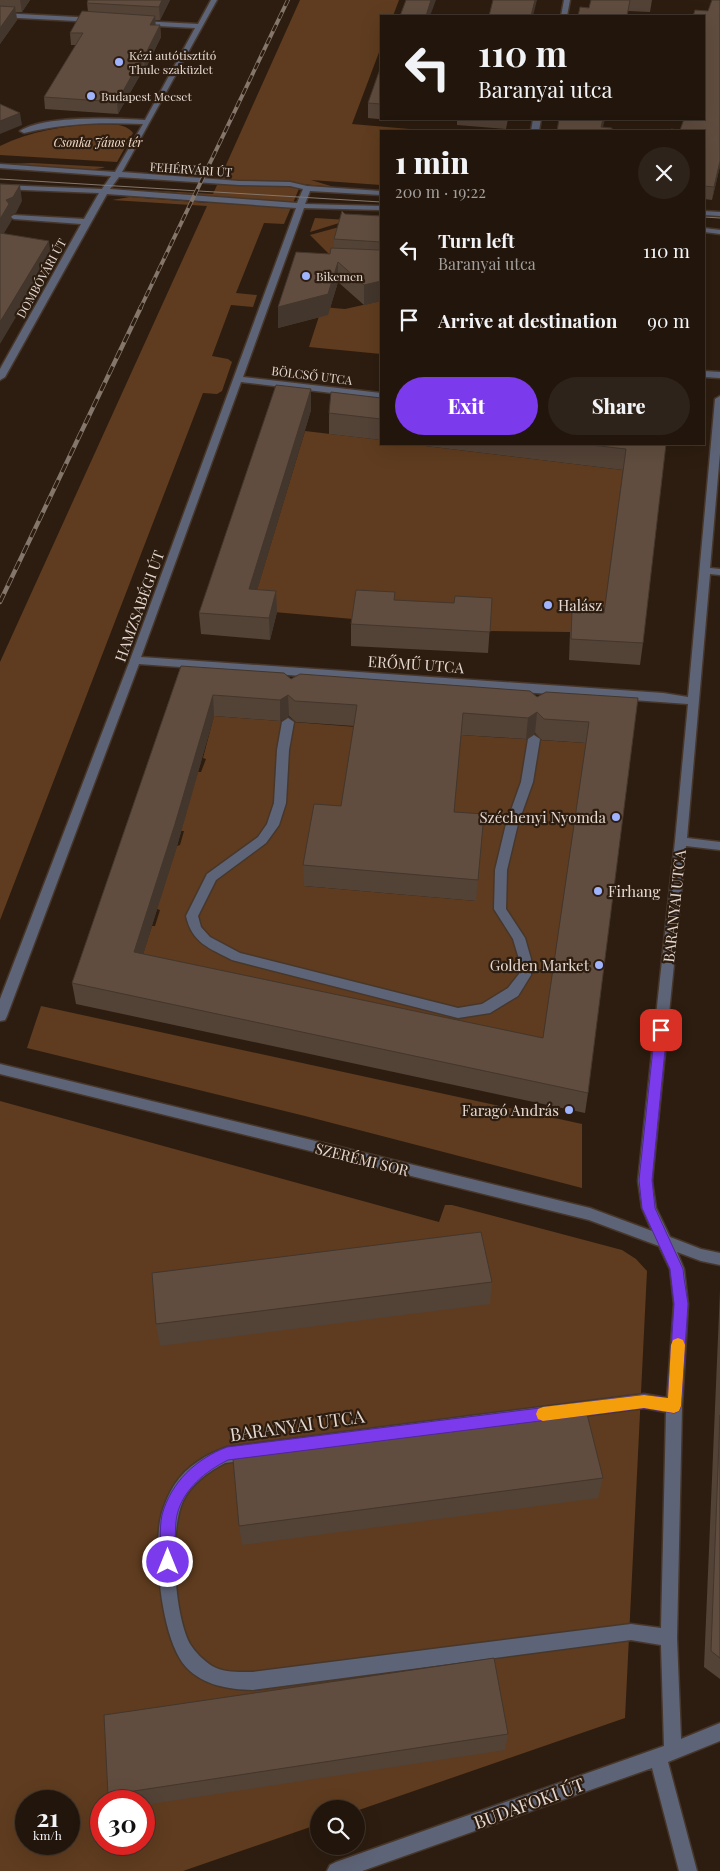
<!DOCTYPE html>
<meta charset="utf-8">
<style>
:root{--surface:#22160c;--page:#2e231a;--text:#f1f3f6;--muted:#a29f9d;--line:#3f352d;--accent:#7c3aed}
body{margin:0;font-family:"Playfair Display",serif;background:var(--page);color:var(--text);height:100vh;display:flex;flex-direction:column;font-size:19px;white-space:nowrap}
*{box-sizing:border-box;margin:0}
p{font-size:16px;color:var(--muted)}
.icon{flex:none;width:28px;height:28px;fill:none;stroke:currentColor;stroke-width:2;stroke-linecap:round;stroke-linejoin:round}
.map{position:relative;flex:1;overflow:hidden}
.side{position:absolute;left:380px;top:130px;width:325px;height:315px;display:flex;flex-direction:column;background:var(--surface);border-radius:0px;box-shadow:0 5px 20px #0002,0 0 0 1px var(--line)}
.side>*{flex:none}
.hud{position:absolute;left:380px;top:15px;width:325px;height:105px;border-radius:0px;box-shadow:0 5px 20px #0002,0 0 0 1px var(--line);background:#22160c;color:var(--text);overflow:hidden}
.controls{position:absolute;left:310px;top:1800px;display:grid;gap:10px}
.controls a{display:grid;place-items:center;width:55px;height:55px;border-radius:50%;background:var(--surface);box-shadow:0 5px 20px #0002,0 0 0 1px var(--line);font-size:25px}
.speed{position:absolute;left:15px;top:1790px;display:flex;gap:10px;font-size:25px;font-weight:700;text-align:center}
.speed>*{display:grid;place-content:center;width:65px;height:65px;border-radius:50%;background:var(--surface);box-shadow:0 5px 20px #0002,0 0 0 1px var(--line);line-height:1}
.speed small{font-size:12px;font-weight:400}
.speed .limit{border:8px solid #d22;background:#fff;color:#111}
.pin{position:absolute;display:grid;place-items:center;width:42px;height:42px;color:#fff;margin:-21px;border-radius:10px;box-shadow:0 2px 8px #0006}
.me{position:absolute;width:55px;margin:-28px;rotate:0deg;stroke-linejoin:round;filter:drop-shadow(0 0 4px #0008)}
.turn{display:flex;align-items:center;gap:18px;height:105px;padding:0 15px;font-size:22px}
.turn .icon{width:65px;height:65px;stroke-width:2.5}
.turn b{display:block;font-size:35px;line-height:42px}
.round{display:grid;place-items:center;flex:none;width:52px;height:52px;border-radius:26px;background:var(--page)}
.overview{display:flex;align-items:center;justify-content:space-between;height:85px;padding:0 15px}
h1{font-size:30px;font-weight:800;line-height:38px}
.cta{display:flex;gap:10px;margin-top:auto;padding:10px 15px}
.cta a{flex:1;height:58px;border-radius:30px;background:var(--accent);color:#fff;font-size:20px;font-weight:800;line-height:58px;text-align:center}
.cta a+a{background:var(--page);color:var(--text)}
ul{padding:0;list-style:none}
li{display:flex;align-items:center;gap:15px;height:70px;padding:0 15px}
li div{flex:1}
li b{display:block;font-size:19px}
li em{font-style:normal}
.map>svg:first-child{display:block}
.green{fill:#5f3c1f;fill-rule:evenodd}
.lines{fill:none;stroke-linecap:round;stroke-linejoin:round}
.minor-casing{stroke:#47372b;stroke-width:3}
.minor{fill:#5e6477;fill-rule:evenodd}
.tram{stroke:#84766b;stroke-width:1}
.rail-far1-casing{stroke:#84766b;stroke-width:4}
.rail-casing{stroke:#84766b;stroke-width:4.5}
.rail-far1{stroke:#2d1d10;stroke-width:2.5;stroke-dasharray:7;stroke-linecap:butt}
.rail{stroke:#2d1d10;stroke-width:3;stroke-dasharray:9;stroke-linecap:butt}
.wall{fill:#534236;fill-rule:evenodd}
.shaded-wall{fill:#43362c}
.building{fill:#604d3f;stroke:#43362c;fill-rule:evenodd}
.route{fill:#7c3aed;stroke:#51269a}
.slow{fill:#f59e0b}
.poi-dot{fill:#a0b3fd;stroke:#2d1d10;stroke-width:2}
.labels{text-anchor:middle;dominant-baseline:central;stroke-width:4.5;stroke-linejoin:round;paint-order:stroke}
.far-poi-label{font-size:12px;fill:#e5d9d1;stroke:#2d1d10;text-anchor:start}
.far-park-label{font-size:12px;font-style:italic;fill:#f8deca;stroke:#2d1d10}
.far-street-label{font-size:12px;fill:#e5d9d1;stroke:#2d1d10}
.poi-label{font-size:15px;fill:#e5d9d1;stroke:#2d1d10;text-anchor:end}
.street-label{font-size:15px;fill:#e5d9d1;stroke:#2d1d10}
.near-street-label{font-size:18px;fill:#e5d9d1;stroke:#2d1d10}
</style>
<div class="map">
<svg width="720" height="1871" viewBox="0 0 720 1871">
<rect width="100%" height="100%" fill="#2d1d10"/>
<!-- green -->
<path class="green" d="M300,0H399L393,16H381V47L352,124L433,131H381V185L311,180L334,187L301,184L284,224L264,223L236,293L257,295L253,307L231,305L212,356L228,359L232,362L222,391L217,394L203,393L0,920V662L207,206L112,200L130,197L209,203L211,196L145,190L213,194Z
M96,124C108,125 125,122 133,133L117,162L0,155V146C31,131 62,126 96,124Z
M32,163L105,167C91,173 21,167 3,164Z
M315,218L349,220L310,232Z
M361,221L334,259L310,235Z
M381,301V354L309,347L322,307L345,309Z
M305,431L381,440V444H409L623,470L601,635L570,632L489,631L251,610Z
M214,716L357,727L342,828L304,886L476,901L452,833L461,735L586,743L540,1058L137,973L152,926H155L160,910L157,909L177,846L180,845L184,831H181L198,772H201L206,759L203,758Z
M41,1006L582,1124V1188L305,1116L27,1048Z
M0,1101L439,1222L445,1205H452L622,1250L636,1259L647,1271L625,1718L356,1811V1809H319V1824L183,1871H0ZM26,1801H69V1844H26ZM101,1801H144V1844H101Z"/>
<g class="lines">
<defs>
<path id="minor" d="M211,0H217L122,172L239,181L290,182L307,186L381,191V195L310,191L305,204L381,206V210L304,208L243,377L381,393V399L241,382L141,657L663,693L688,697L715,399L720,396V453L710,568L720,569V575L710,574L687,838L720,842V850L686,846L652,1181L656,1208L670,1237L701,1249L720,1253V1265L701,1261L677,1252L684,1269L688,1304L682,1406L677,1638L681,1739L720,1723V1741L668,1762L697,1871H679L652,1768L362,1871H327L330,1865L336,1862L664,1746L661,1645L631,1640L253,1690C228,1689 204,1686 186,1667C161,1640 153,1550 161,1516C164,1505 169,1493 175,1484C187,1466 207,1454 227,1447L644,1394L667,1398L674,1304L670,1269L659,1246L589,1220L0,1074V1064L590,1208L652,1231L642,1208L638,1181L675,841L688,704L139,664L7,1016L5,1020L0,1021V999L130,660L296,208L107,194L5,377L0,380V369L81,224L14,219L10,217L14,215L84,219L99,193L0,189V185L102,189L111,176L0,168V164L115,172L143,124C102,122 64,123 24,133L20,131C43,115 116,118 145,120L195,28L140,25L137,23L140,21L198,24ZM119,177L239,185L290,186L303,189L297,203L110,189ZM644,1408L666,1412L661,1628L631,1624L253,1672C239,1672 224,1673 212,1666C203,1660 196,1653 190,1644C174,1615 169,1531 183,1501C192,1483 208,1472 225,1463Z
M564,0H570L567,16H561Z
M0,13L95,18L98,20L95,22L0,17Z
M533,119H541L539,131H531Z
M704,211L720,212V216L704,215Z
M704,228L720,230V234L704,232Z
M704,371L720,372V378L704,377Z
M288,718L294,722L289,750L286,803L279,825L266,843L216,880L198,916L201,927L210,937L240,953L458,1008L482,1004L508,988L519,974V959L513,939L494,909L495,870L506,824L521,782L528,739L534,735L540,739L533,782L518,824L507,870L506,909L525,938L531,959V975L518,996L490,1013L458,1018L232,960C209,948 192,943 186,916L207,874L258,837L267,824L274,803L277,750L282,722Z"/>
</defs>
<!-- minor casing -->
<use href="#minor" class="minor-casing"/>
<!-- minor -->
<use href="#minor" class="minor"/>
<!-- tram -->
<path class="tram" d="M0,179L381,202
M704,217L720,218"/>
<defs>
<path id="rail-far1" d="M140,309L288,0"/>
<path id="rail" d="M0,602L141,307"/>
</defs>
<!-- rail-far1 casing -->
<use href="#rail-far1" class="rail-far1-casing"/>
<!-- rail casing -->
<use href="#rail" class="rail-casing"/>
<!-- rail-far1 -->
<use href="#rail-far1" class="rail-far1"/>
<!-- rail -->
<use href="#rail" class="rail"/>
</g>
<!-- wall -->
<path class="wall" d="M0,0H30L22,12H16L17,20L0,44Z
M170,0L160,20H155V25H160L161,37L145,70H143L118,114L45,109L44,97L76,45H71L70,33L88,12L87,3Z
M591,0H652L650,12L628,11V16H578L589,8Z
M720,0V166L712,200L704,199V131L680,130L688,119L708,11Z
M381,66V119H400L399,121L368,118V103Z
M457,119H508L506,129L457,125Z
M345,214L381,216V301L364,305L338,282L328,315L278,328V307L330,254L334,248V239Z
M311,389V410L257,590L276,591L277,612L270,640L201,634L199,613Z
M381,398V440L329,434V413Z
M409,444H666L643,643L640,665L569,660L570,632L572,611L604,613L623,470Z
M492,598L488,653L351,646V624L395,600L454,603Z
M181,666L291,679L537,697L638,698L588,1093L585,1113L76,1004L72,983ZM214,716L280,721L289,716L296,722L354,726L341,806L303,865L304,886L476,901L484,814L454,812L461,735L526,739L535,733L542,740L586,743L543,1038L143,954L177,846Z
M492,1282L490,1304L160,1346L156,1324Z
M720,1290V1679L704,1667Z
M603,1478L598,1498L242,1545L239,1526Z
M508,1734L505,1750L144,1805V1801H110L108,1795Z"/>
<!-- shaded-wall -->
<path class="shaded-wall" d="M20,0H30L22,12Z
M162,0H170L160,20L159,7Z
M431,0H436L430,16H426Z
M535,0H537L533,16H531Z
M15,7L17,20L0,44V28Z
M155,16L156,28L150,25Z
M160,25L161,37L145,70L144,57Z
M142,57L143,70L118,114L117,102Z
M20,113L22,125L0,134V121Z
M603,119H605L602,131L601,127Z
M720,161V166L712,200L714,187Z
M20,185L22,201L16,213L11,215L12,220L0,240V219L6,200Z
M49,241L51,258L0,344V322Z
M338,262V282L328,315L278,328V307Z
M381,281V301L364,305V285Z
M311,389V410L251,610L249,589Z
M276,591L277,612L270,640L269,618Z
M213,695L214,716L177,846L137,973L134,952Z
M288,695L289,716L280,721V700Z
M537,712L535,733L526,739L528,718Z"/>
<!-- building -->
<path class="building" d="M88,0H162L159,7L87,3Z
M406,0H431L426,16H400Z
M493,0H535L531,16H489Z
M591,0H630L627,16H578L580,7L589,8Z
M712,0H720V161L714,187L704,186V131H670L671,129L680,130L684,119H704V16H693L695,10L708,11Z
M0,6L15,7L0,28Z
M82,11L155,16L150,25H160L144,57H142L117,102L44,97L83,33H70Z
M381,66V104L368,103Z
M0,104L20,113L0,121Z
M559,119H603L601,127L612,128V131H557Z
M0,184L20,185L13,197L6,200L9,204L0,219Z
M342,211L345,214L381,216V242L334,239Z
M0,233L49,241L0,322Z
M331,248L379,250L381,252V281L364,285L338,262L328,294L278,307L296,252L330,254Z
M276,385L311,389L249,589L276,591L269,618L199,613Z
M331,392L381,398V419L329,413Z
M582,444H666L643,643L571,639L572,611L604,613L626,449Z
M356,590L395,592L394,600L454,603L455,596L492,598L490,632L351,624Z
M181,666L284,673L291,679L300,674L530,691L537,697L546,692L638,698L588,1093L72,983ZM213,695L280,700L288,695L295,701L357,705L341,806L314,804L303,865L478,880L484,814L454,812L463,713L528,718L537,712L544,719L589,722L543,1038L134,952L175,824Z
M481,1232L492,1282L156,1324L152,1273Z
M587,1414L603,1478L239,1526L233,1459Z
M720,1415V1658L711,1651Z
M494,1658L508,1734L108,1795L104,1715Z"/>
<!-- route -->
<path class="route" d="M661,1025L665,1027L667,1030L652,1180L655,1208L683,1269L684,1278L688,1304L681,1406L679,1411L674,1413L644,1408L228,1460C206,1471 183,1489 177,1515C174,1529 176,1547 176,1562L173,1567L168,1569L163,1567L161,1562C161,1547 159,1529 162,1515C171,1482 196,1459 227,1447L644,1395L668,1398L674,1304L670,1269L642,1208L639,1180L655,1030L657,1027Z"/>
<!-- slow -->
<path class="slow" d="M678,1338L683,1340L685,1345L681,1406L679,1411L674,1413L644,1408L543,1421L538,1419L536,1414L538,1409L543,1407L644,1395L668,1398L671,1345L673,1340Z"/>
<!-- markers -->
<g class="poi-dot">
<circle cx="119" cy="62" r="5"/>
<circle cx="91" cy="96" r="5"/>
<circle cx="306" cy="276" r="5"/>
<circle cx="548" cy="605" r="5"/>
<circle cx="616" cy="817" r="5"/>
<circle cx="598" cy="891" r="5"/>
<circle cx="599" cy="965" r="5"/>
<circle cx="569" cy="1110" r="5"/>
</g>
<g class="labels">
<!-- far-poi labels -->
<g class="far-poi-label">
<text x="129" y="55">Kézi autótisztító<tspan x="129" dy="14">Thule szaküzlet</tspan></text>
<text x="101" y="96">Budapest Mecset</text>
<text x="316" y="276">Bikemen</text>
</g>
<!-- far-park labels -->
<g class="far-park-label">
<text x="98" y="142">Csonka János tér</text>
</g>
<!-- far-street labels -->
<g class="far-street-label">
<text transform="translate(191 169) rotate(4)">FEHÉRVÁRI ÚT</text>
<text transform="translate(41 278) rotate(-61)">DOMBÓVÁRI ÚT</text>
<text transform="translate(312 375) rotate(7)">BÖLCSŐ UTCA</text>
</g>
<!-- poi labels -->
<g class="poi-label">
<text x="558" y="605" text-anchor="start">Halász</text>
<text x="606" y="817">Széchenyi Nyomda</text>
<text x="608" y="891" text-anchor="start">Firhang</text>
<text x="589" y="965">Golden Market</text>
<text x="559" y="1110">Faragó András</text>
</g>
<!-- street labels -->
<g class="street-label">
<text transform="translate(139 606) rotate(-70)">HAMZSABÉGI ÚT</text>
<text transform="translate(416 664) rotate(4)">ERŐMŰ UTCA</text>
<text transform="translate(674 906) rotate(-84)">BARANYAI UTCA</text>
<text transform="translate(362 1159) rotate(14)">SZERÉMI SOR</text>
</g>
<!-- near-street labels -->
<g class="near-street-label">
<text transform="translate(297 1425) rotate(-8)">BARANYAI UTCA</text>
<text transform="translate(529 1803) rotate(-20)">BUDAFOKI ÚT</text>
</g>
</g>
</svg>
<div class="controls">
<a><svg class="icon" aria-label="search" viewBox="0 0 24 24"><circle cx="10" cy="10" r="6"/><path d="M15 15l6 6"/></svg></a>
</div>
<div class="speed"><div>21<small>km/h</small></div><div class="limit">30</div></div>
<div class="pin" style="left:661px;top:1030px;background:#d93025"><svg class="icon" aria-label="arrive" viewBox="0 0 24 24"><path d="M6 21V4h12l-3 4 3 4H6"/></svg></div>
<svg class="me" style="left:168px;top:1562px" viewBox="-20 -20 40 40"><circle r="17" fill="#7c3aed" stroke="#fff" stroke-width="3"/><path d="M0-11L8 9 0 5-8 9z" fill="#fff"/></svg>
<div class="hud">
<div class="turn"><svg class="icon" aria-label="left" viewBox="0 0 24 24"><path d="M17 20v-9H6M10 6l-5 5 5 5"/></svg><div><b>110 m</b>Baranyai utca</div></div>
</div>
<section class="side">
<div class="overview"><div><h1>1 min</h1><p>200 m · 19:22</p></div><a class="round"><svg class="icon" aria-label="close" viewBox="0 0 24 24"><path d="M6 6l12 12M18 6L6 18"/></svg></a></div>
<ul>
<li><svg class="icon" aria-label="left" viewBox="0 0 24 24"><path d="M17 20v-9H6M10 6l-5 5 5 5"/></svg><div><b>Turn left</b><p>Baranyai utca</p></div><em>110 m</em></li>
<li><svg class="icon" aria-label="arrive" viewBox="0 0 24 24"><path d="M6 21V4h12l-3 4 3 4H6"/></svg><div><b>Arrive at destination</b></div><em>90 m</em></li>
</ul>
<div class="cta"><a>Exit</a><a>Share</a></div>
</section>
</div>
